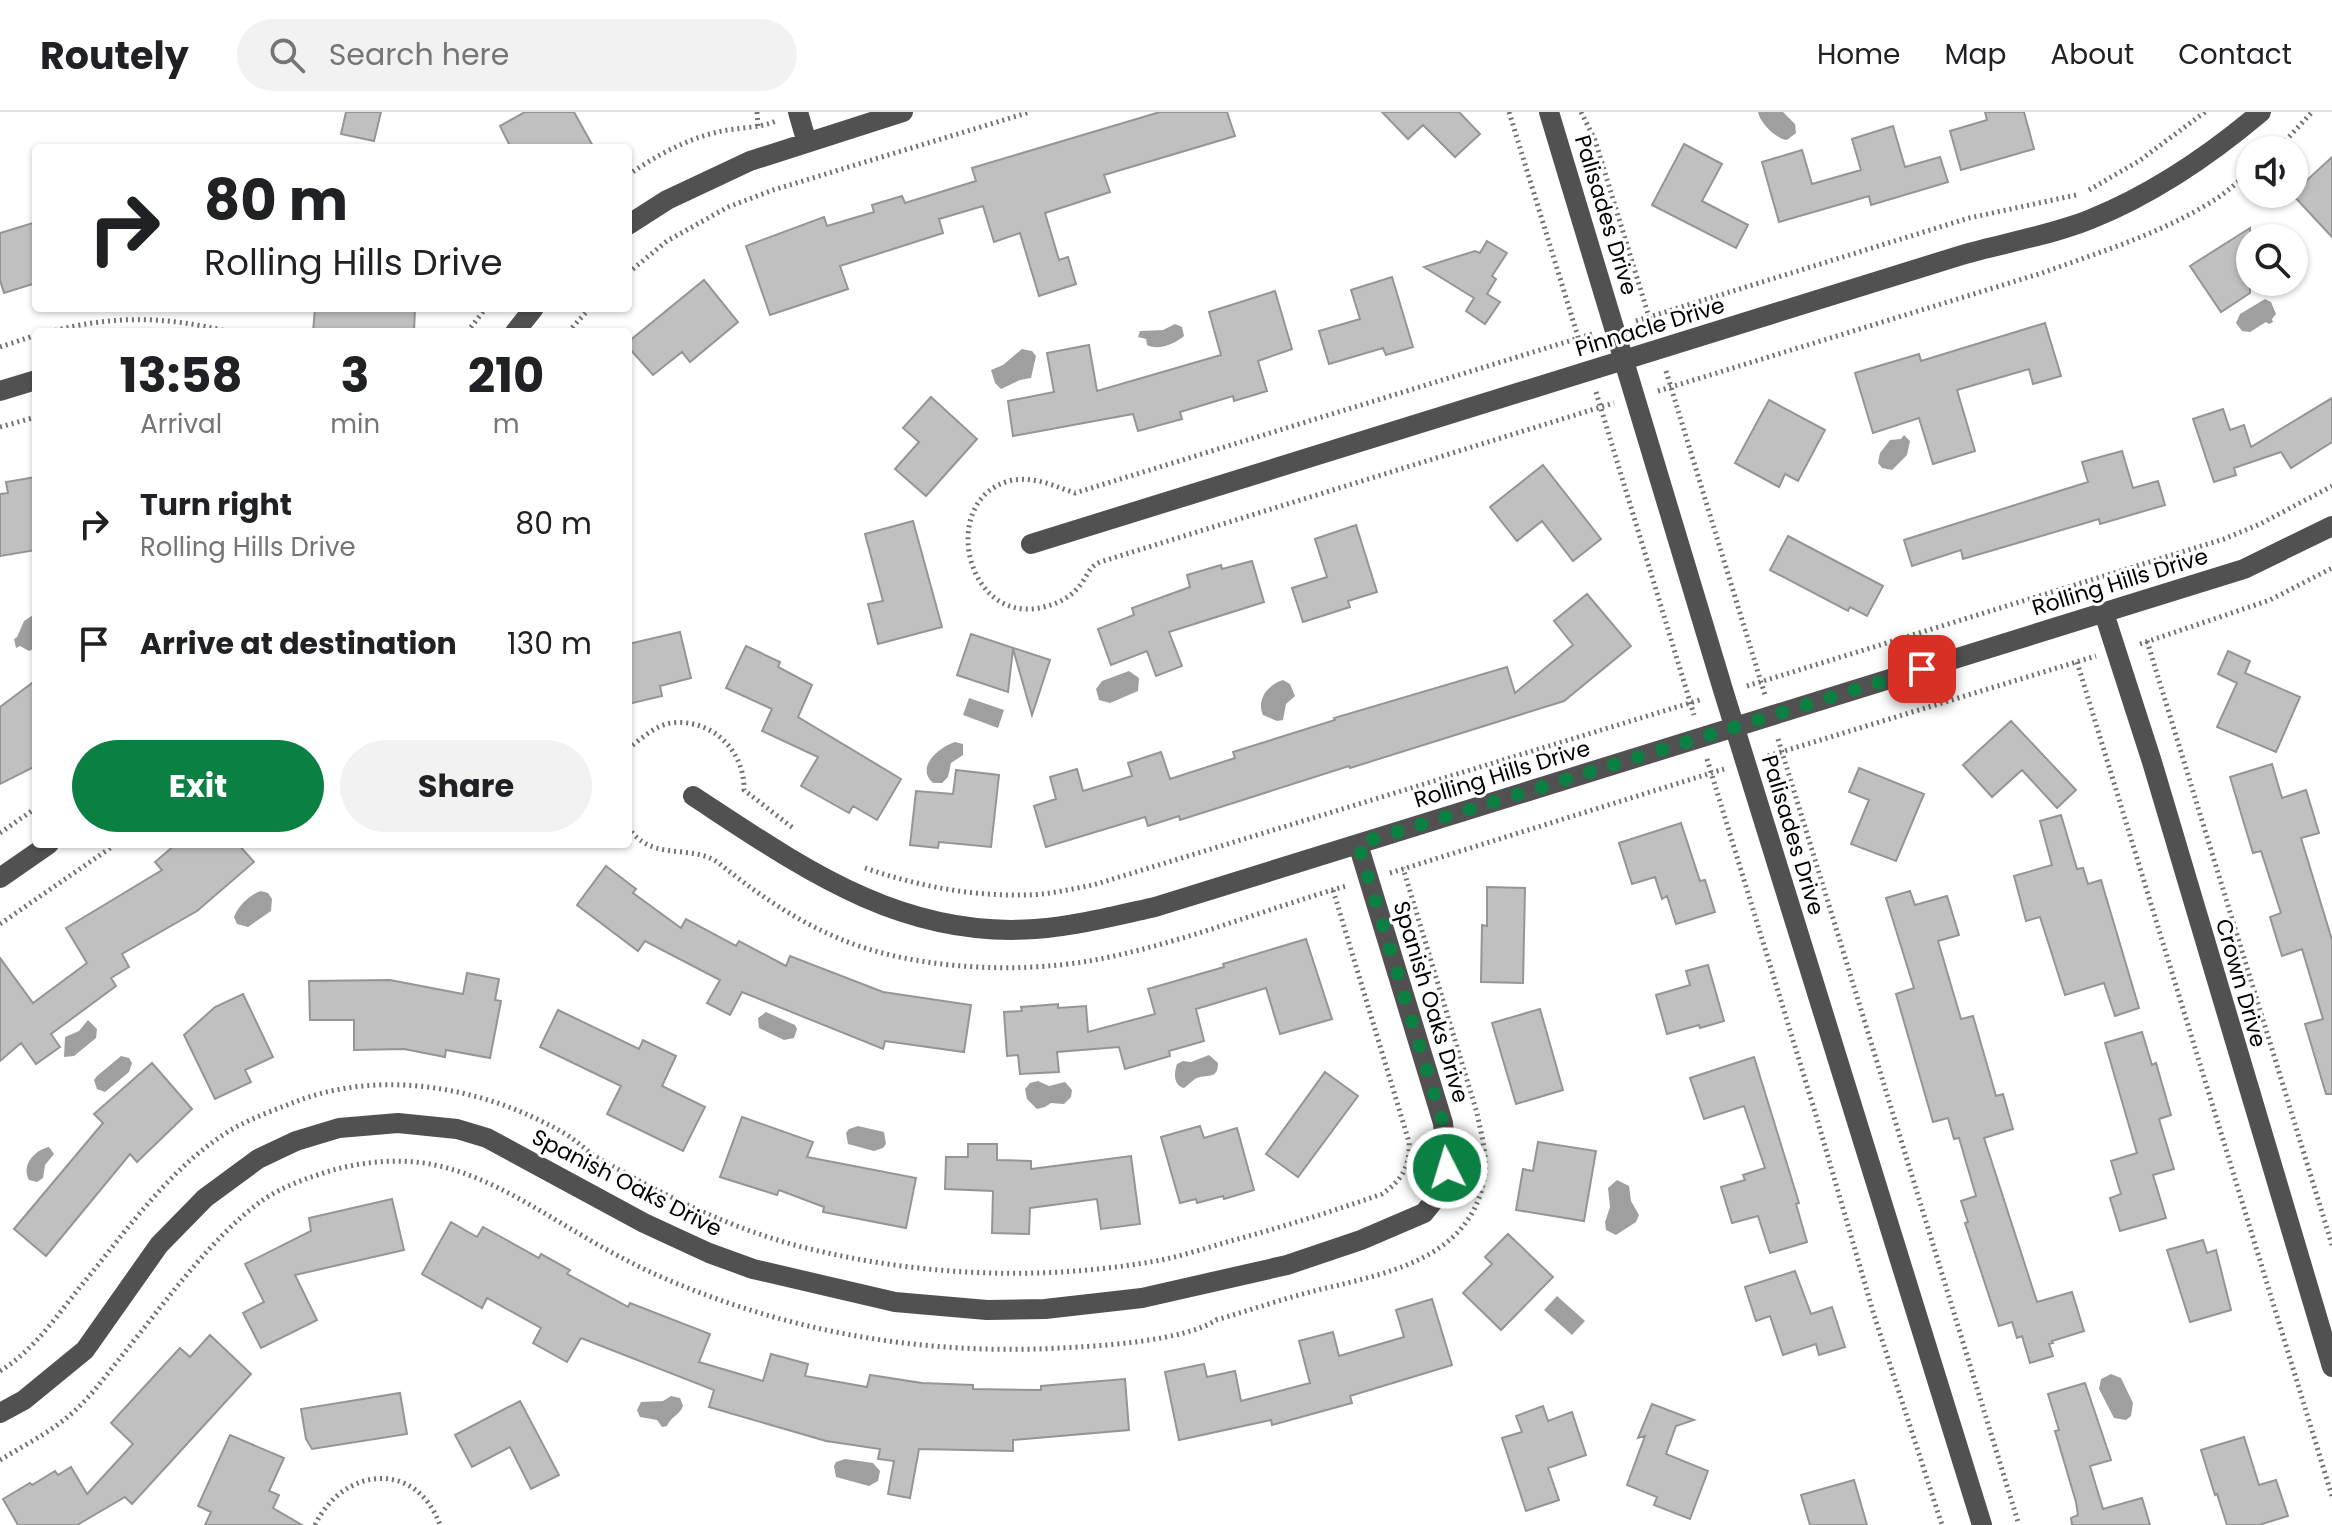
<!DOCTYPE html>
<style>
:root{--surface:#fff;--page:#f2f2f2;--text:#202124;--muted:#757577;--line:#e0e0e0;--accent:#0b8043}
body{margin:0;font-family:Poppins,sans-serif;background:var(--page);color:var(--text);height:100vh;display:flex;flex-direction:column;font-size:30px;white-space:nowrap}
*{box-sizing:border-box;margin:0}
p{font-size:26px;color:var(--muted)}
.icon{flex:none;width:44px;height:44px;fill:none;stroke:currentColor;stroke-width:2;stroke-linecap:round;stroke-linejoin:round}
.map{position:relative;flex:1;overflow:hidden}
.side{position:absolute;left:32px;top:216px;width:600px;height:520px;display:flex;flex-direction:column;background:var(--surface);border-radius:8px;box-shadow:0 2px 6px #0004}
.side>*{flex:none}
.top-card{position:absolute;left:32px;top:32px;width:600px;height:168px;border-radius:8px;box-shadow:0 2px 6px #0004;background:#fff;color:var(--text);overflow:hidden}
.controls{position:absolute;left:2236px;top:24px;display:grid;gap:16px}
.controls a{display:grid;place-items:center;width:72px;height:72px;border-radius:50%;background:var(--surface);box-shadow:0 2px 6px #0004;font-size:40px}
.pin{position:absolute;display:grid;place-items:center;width:68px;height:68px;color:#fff;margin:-34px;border-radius:16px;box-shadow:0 4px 12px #0006}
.me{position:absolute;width:88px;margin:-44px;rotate:355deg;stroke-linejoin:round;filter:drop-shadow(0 0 6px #0008)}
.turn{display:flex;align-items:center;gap:28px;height:168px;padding:0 40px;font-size:36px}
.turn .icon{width:104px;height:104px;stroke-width:2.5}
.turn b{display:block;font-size:56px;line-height:68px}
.eta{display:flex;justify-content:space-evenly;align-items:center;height:136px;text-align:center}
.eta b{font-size:48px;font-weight:700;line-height:56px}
.primary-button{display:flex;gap:16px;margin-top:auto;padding:16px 40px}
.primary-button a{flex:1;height:92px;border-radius:48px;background:var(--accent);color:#fff;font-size:32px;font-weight:700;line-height:92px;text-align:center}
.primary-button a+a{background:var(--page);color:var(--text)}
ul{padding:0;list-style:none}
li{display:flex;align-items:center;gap:24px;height:120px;padding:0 40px}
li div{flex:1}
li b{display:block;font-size:30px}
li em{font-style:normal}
header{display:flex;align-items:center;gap:48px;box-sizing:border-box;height:112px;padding:0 40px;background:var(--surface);border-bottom:2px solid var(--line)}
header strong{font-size:38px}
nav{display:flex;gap:44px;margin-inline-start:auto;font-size:28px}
.search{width:560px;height:72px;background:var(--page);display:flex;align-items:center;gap:20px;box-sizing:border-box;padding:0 28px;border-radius:44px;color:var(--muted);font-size:30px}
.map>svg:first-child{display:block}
.water{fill:#9f9f9f}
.building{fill:#c0c0c0;stroke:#959595;stroke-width:2}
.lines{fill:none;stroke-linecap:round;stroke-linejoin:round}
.path{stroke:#737373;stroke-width:5;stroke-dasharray:2 4;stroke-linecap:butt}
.minor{stroke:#515151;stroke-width:20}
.route{stroke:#0b8043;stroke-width:14;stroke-dasharray:0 25.2}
.labels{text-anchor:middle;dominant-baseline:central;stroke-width:6;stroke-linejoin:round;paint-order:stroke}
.street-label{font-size:22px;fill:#000;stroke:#fff}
</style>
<header>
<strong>Routely</strong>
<div class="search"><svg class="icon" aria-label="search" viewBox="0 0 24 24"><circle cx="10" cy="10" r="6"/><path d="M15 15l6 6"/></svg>Search here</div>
<nav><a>Home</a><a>Map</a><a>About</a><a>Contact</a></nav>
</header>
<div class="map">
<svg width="2332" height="1413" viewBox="0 0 2332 1413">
<rect width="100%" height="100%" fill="#fff"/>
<!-- water -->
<path class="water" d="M1758,0H1783L1795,12L1796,21L1787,28C1776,27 1760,11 1758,0Z
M2265,187L2271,190L2276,202L2272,207L2273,210L2269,212L2266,210L2250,220L2242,219L2236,211L2240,202Z
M1175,212L1182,215L1184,224C1174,232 1159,239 1147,233L1146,227L1138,225L1140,219L1163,218Z
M1022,237L1032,239L1036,244L1031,266L1020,268L1001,277L995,271L991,258L1003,253Z
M1904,323L1910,329L1907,343L1892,358L1882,356L1878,351L1880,341L1890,328L1901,327Z
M33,503L36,504V536L29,539L20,534L16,536L14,527L17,525L24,509Z
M1129,559L1139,566L1138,579L1110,591L1099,588L1096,577L1102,569Z
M1283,568L1290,572L1295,584L1286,592L1283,608L1277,609L1263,603C1256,587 1268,573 1283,568Z
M969,586L1004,598L998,616L963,603Z
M955,630L963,632V643L951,651L948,665L942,671H933C915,655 939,635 955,630Z
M261,779L268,781L272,787L271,799L248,815L237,812L234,805C238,794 250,782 261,779Z
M766,900L795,913L797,917L794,926L784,928L759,916L758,906Z
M88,908L97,917L96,926L74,944L64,945L65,925L79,919Z
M1209,943L1218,951C1218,969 1206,961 1195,967C1191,970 1188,973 1184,976C1173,973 1174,961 1177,952L1183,949L1191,950Z
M121,944L129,946L132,951L129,960L105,980L97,977L94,968L97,964Z
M1038,969L1049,974L1065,970L1072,978L1071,985L1064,992L1051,991L1045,995L1037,997L1027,987L1025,977L1030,971Z
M858,1014L884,1020L886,1032L883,1036L874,1039L848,1032L846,1021L849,1017Z
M49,1035L54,1042L45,1053L43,1066L37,1070L29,1068C21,1054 34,1038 49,1035Z
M1617,1068L1629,1074L1631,1089L1639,1103L1636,1110L1616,1123L1606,1118L1605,1110L1610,1095L1608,1076Z
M1557,1184L1585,1209L1572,1223L1544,1198Z
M2111,1262L2121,1266L2133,1291L2131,1304L2126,1308L2114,1306L2099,1277L2101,1267Z
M671,1284L680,1286L683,1294C680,1303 671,1304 667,1314L662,1315L657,1308L640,1305L637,1298L641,1290L663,1289Z
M845,1347L873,1351L880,1359L878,1369L869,1374L836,1365L834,1354L836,1350Z"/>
<!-- building -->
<path class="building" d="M346,0H381L374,29L341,22Z
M525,0H574L594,36H511L500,14Z
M1160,0H1227L1235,24L1104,63L1110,80L1045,101L1059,148L1068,145L1076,172L1039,184L1020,121L994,130L983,94L939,107L943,121L840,154L848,177L770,203L746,134L824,105L827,114L874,100L872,93L902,84L905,91L976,69L972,56Z
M1382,0H1459L1480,22L1455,45L1423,13L1408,27Z
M1985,0H2024L2034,37L1961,58L1950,19L1987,8Z
M1893,14L1905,55L1940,45L1948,70L1871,93L1869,84L1779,110L1762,50L1802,38L1812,72L1861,58L1852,27Z
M1684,32L1722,52L1702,89L1748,113L1736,136L1652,93Z
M2332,45V125L2292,82Z
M36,110V171L4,181L0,168V121Z
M2250,116V181L2221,200L2190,154Z
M1487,129L1507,141L1492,164L1496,167L1487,182L1500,190L1485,212L1466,199L1474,186L1424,155L1475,139L1480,141Z
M1392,165L1413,235L1386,243L1383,236L1329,252L1319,219L1360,207L1351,178Z
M704,168L738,210L690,250L682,240L653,263L628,235V230Z
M1275,179L1292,237L1258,249L1267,279L1234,289L1233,284L1180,300L1182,307L1138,319L1133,302L1013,324L1008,289L1054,280L1047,241L1089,233L1097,279L1221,243L1209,200Z
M315,196H415L414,220H313Z
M2045,211L2061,264L2033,272L2029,257L1957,278L1975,339L1933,352L1919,306L1873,321L1855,261L1919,242L1921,249Z
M931,285L977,327L926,384L895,357L919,330L903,316Z
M2332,286V330L2291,356L2281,340L2234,356L2236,363L2214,370L2193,307L2223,297L2230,318L2244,313L2251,335Z
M1769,288L1825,318L1798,369L1785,362L1779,375L1735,351Z
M2122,339L2133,376L2158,369L2165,393L2100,412L2099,407L1963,447L1961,438L1912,454L1904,428L2088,370L2082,350Z
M1543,353L1601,427L1573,449L1542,409L1517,429L1490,395Z
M36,365V438L0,444V382L8,381L6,370Z
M913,409L942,515L878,532L868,492L883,489L865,422Z
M1356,413L1377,480L1348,489L1350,495L1303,510L1292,476L1327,465L1315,427Z
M1788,424L1883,474L1867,504L1850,495L1848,499L1770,458Z
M1252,449L1264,490L1169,520L1182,554L1156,564L1147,539L1111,553L1098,517L1134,503L1132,496L1190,475L1187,463L1221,453L1222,457Z
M1587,482L1631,534L1564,589L1350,656L1349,654L1180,708L1179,704L1148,714L1145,705L1046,735L1034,694L1056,687L1050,665L1077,657L1083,679L1132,664L1128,651L1161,640L1170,667L1235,646L1233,640L1335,608L1334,606L1507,555L1515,581L1573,533L1554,509Z
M680,520L691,566L660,574L662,584L628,592V532Z
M971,522L1050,548L1032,603L1013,537L1008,580L957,563Z
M746,534L780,550L778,555L812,573L798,605L901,667L877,708L853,694L849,701L801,674L818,645L762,619L772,597L726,576Z
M2228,539L2250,549L2245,561L2300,585L2276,640L2217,615L2237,571L2218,562Z
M36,568V654L0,672V595Z
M2011,609L2076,678L2057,696L2022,658L1992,685L1963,653Z
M2272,652L2282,686L2306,678L2319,721L2301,726L2332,828V982H2326L2305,912L2323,907L2302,837L2282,844L2270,805L2281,801L2261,739L2253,741L2230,665Z
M1859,656L1924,682L1896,749L1851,732L1869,688L1849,680Z
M956,658L999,663L991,735L939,730L938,736L910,733L916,679L953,682Z
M2061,703L2077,757L2083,756L2088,772L2101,768L2139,896L2115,904L2104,871L2065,883L2040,805L2026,809L2014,764L2052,753L2040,709Z
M1681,711L1700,769L1705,768L1715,800L1676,812L1667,784L1662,787L1655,765L1632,772L1619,731Z
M176,732H238L254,750L197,799L122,842L129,855L111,866L116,874L51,922L60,935L36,952L21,931L0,949V846L33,891L87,851L66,816L162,758L155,750Z
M606,754L636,777L633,781L681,816L686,807L736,834L739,829L786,854L790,844L883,880L971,893L964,940L885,929L883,937L742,880L730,903L707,891L720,868L645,829L638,839L577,793Z
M1487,775L1525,776L1523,871L1481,870L1482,813L1487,814Z
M1910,779L1915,793L1947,784L1959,823L1938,829L1961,907L1973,904L1996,984L2003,982L2013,1017L1984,1026L2037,1190L2072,1180L2084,1219L2052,1229L2053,1231L2049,1232L2053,1244L2030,1251L2022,1224L2017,1226L2012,1210L1999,1214L1965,1111L1968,1110L1961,1089L1976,1084L1959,1026L1954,1027L1948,1006L1933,1010L1896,882L1914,876L1886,786Z
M1306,827L1332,907L1280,922L1266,876L1196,897L1204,929L1169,939L1170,944L1125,957L1119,935L1057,940L1059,960L1020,962L1018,943L1007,944L1004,900L1022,899L1021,895L1058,892V896L1086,894L1088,920L1155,902L1148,877L1224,855L1223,852Z
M1708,853L1724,909L1700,916L1699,913L1667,922L1656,883L1690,873L1686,859Z
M467,861L499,867L495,888L501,889L490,946L446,938L445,945L404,937L354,938V908H310L309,869L390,868L463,882Z
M243,882L273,945L245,958L251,970L215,987L184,923L215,895Z
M1540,897L1563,978L1516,992L1492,911Z
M558,898L639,937L643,928L676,944L662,974L705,995L683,1039L607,1002L621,974L540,935Z
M2142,920L2152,953L2156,951L2171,1003L2159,1007L2174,1057L2153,1063L2166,1106L2120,1119L2110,1086L2121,1082L2111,1049L2137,1041L2105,931Z
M1754,945L1799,1091L1796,1092L1807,1130L1770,1141L1758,1104L1732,1111L1721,1075L1745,1068L1743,1063L1765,1056L1744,994L1704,1007L1690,966Z
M152,951L192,997L137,1050L130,1042L46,1144L14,1117L103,1011L94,1002Z
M1325,960L1358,984L1298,1065L1266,1042Z
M742,1005L813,1030L807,1045L916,1066L906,1116L823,1100L824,1095L779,1078L777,1083L720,1065Z
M1200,1014L1204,1026L1237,1016L1254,1078L1224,1087L1223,1084L1197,1091L1196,1087L1180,1091L1161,1025Z
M1538,1030L1596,1039L1584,1109L1516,1098L1523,1057L1533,1059Z
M968,1032H997V1048L1031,1049V1057L1131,1044L1140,1112L1101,1117L1097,1087L1030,1096L1029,1122L992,1121L993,1079L945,1077L946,1045H968Z
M392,1087L404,1138L295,1163L317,1208L261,1236L243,1201L264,1190L245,1152L311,1119L309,1106Z
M451,1110L477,1125L483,1115L539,1146L541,1142L570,1158L567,1162L628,1195L630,1191L710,1222L699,1250L763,1269L771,1242L808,1252L805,1264L867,1275L870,1263L922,1271L973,1273V1277L1041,1278V1274L1125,1267L1129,1318L1013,1328V1339L919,1337L910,1386L888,1382L894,1349L878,1347L880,1337L826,1329L709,1295L714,1278L581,1226L567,1250L533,1231L541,1216L487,1186L482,1196L422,1162Z
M1508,1122L1553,1165L1501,1218L1463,1181L1492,1152L1485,1145Z
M2203,1128L2207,1141L2216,1138L2231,1198L2190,1210L2167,1138Z
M1795,1159L1811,1202L1832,1195L1845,1235L1819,1243L1816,1232L1783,1243L1770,1204L1756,1209L1745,1175Z
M1432,1187L1452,1253L1350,1284L1352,1291L1272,1313L1271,1308L1179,1328L1165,1260L1204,1252L1207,1265L1235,1259L1241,1289L1310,1271L1299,1229L1333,1220L1339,1244L1404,1225L1396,1198Z
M210,1223L251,1262L132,1392L125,1385L77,1413H18L3,1387L30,1371L32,1373L55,1359L58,1363L71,1355L87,1382L133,1332L111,1311L180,1236L190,1245Z
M2085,1271L2111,1348L2090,1354L2103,1397L2142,1386L2150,1413H2072L2071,1406L2078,1403L2076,1390L2055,1319L2059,1318L2048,1282Z
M400,1281L407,1322L312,1337L306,1327L301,1297Z
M520,1289L559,1363L531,1377L510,1335L472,1355L455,1323Z
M1652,1292L1694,1308L1676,1314L1666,1342L1708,1359L1690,1407L1654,1393L1657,1385L1627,1373L1645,1324L1638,1326Z
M1543,1294L1548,1309L1572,1300L1586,1343L1548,1356L1559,1388L1526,1399L1502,1326L1522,1320L1516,1304Z
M230,1323L284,1346L269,1379L279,1383L273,1396L302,1413H205L211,1400L198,1394Z
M2244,1325L2259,1373L2276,1368L2288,1404L2259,1413H2227L2217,1382L2215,1383L2201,1338Z
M1854,1368L1867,1413H1810L1801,1383Z"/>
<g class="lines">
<!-- path -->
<path class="path" d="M757,0L758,14
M1509,0L1579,228
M1581,0L1595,28L1652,215
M2277,38L2312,0
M628,63C654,45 686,27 718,20C737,15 760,17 778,8
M2089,78L2139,49L2205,0
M628,161L667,129L728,95L773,78L1030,0
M1636,209L1969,106L2076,83
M49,220C114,203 165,204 230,220
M467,220L486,196
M568,220L590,196
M1592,222L1075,381C1054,374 1032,363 1009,369C939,388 965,510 1039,496C1055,493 1071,486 1081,472C1088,463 1089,455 1100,450L1614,291
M0,235L36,223
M1666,259L1765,583
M1658,279L2042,161C2100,140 2163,121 2216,87C2228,79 2239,69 2250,59
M1596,280L1694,603
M0,315L36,305
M2147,529L2332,1133
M2140,532L2270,488L2332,456
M2077,550L2332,1384
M1747,574L2224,427L2260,412L2332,374
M1778,627L2019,1413
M628,637C641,627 654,614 671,611C712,606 745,639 744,678L793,716
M1768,644L2096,544
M1707,647L1815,1000L1874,1203L1942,1413
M628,715C653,752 692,730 720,752C756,781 795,808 838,826C910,857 1013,862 1089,849C1174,834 1263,798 1346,774
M0,721L36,696
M865,756C918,774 969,784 1025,783C1047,783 1071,777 1093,773L1703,587
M1390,761L1724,657
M0,812L116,732
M0,1259C32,1240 57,1204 80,1175C126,1120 167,1058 229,1019C251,1006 277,997 300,988C385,957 485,976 562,1020C573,1026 583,1035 593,1043C606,1051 620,1058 634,1066C688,1095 746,1121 806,1136C916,1163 1032,1169 1144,1151C1172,1147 1200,1138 1227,1130C1279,1116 1331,1100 1382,1082C1402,1068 1410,1055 1409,1030L1333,778
M0,1348C23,1334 49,1321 70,1303C91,1285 107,1262 124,1241C164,1192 212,1124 263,1088C283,1074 310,1065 333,1058C366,1049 402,1046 435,1053C487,1064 533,1095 578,1121C611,1141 647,1160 683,1174C804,1223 931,1243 1061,1236C1101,1234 1184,1229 1216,1208C1248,1199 1279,1188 1310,1180C1380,1162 1472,1151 1485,1062C1487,1041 1481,1021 1477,1001L1403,756
M315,1413C343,1355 416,1347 440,1413"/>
<!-- minor -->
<path class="minor" d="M798,0L807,31
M1549,0L1724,581L1982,1413
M628,113L667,88L750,49L903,0
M515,220L534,196
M0,279L36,268
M1031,432L1962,143C2003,131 2052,123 2091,107C2155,81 2209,44 2261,0
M2104,501L2152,650L2332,1255
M693,684C800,754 900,827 1035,817C1076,814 1115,804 1155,795L2244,457L2332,414
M0,766L49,732
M0,1301L24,1288L85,1238L159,1133L205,1086L258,1047L296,1029L339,1016L398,1011L457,1017L487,1026L644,1111L709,1141L753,1157L895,1190L987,1198L1045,1197L1142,1186L1287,1153L1361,1128L1424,1101L1436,1086L1447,1056L1443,1011L1358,732"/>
</g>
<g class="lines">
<!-- route -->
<path class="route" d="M1447,1056L1443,1011L1358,732L1922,557"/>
</g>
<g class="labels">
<!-- street labels -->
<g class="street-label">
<text transform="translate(1606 103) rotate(73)">Palisades Drive</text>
<text transform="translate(1650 215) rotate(-17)">Pinnacle Drive</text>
<text transform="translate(2120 470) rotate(-17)">Rolling Hills Drive</text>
<text transform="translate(1502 662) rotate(-17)">Rolling Hills Drive</text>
<text transform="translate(1793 723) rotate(73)">Palisades Drive</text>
<text transform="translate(2241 871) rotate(74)">Crown Drive</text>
<text transform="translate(1431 890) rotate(73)">Spanish Oaks Drive</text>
<text transform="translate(627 1071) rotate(27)">Spanish Oaks Drive</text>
</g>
</g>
</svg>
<div class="controls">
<a><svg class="icon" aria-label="sound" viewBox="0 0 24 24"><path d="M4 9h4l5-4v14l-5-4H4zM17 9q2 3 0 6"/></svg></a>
<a><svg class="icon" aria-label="search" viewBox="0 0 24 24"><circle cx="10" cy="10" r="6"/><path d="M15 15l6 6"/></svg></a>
</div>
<div class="pin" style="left:1922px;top:557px;background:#d93025"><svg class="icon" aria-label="arrive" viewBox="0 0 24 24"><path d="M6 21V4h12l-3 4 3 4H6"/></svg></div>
<svg class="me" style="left:1447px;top:1056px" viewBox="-20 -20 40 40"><circle r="17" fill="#0b8043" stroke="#fff" stroke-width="3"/><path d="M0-11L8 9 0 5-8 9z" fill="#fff"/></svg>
<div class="top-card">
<div class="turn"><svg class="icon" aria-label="right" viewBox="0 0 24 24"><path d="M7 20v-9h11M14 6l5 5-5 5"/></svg><div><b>80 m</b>Rolling Hills Drive</div></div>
</div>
<section class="side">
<div class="eta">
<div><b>13:58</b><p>Arrival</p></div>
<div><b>3</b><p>min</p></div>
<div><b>210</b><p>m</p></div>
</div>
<ul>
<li><svg class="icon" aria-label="right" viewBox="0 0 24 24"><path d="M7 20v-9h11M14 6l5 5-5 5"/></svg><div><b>Turn right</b><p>Rolling Hills Drive</p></div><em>80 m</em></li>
<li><svg class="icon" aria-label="arrive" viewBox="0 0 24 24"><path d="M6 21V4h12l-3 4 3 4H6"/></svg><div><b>Arrive at destination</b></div><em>130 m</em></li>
</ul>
<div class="primary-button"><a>Exit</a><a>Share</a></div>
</section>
</div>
